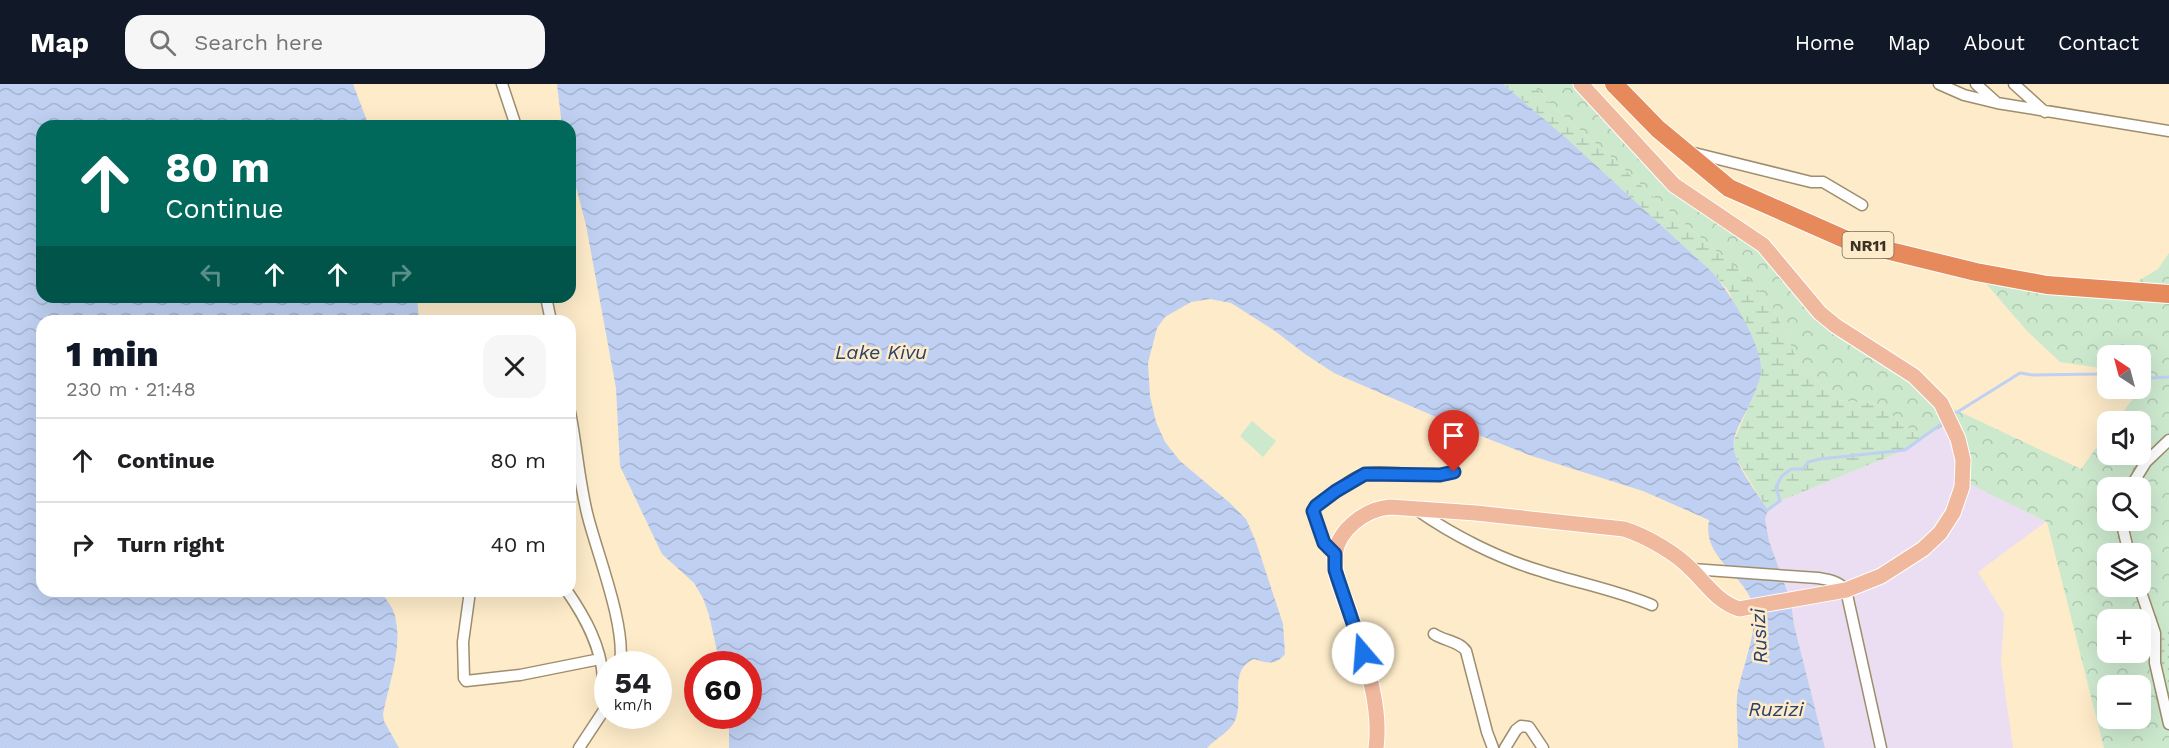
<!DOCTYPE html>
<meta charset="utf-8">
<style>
:root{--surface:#fff;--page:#f6f6f6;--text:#202124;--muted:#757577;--line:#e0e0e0;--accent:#111827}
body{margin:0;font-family:"Work Sans",sans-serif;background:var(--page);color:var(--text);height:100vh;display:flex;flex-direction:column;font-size:22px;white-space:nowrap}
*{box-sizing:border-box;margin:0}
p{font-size:20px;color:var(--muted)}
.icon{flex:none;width:33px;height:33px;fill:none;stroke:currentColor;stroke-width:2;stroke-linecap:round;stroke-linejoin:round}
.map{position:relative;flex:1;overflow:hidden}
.details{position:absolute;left:36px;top:231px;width:540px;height:282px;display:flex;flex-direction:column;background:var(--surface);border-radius:18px;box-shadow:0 6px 24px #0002}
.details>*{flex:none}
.banner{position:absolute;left:36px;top:36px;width:540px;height:183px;border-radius:18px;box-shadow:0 6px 24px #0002;background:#00695c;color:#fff;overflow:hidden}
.needle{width:39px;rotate:324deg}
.controls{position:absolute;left:2097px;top:261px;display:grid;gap:12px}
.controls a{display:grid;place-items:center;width:54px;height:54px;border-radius:12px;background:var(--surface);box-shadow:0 6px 24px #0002;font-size:30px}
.speed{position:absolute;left:594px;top:567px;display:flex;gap:12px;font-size:30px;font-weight:700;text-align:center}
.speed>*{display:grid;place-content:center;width:78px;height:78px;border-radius:50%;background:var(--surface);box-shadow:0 6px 24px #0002;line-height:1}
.speed small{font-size:15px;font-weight:400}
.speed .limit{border:9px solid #d22;background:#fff;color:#111}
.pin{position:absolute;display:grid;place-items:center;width:51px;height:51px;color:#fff;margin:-62px -26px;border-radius:50% 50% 50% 0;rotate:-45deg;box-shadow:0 0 6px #0007}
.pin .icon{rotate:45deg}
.me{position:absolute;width:66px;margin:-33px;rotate:342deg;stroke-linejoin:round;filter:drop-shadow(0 0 4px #0008)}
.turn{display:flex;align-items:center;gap:21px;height:126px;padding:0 30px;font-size:27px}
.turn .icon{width:78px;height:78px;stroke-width:2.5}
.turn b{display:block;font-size:42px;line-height:51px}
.lanes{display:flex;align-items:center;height:57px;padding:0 30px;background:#0003;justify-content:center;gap:30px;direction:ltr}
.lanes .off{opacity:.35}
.round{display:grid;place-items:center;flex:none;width:63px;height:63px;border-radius:18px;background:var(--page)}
.summary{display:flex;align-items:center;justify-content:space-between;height:102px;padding:0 30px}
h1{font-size:36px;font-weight:800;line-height:45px;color:var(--accent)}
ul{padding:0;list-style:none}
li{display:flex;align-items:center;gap:18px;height:84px;padding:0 30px;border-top:2px solid var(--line)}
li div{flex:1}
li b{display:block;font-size:22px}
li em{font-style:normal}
header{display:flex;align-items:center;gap:36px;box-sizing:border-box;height:84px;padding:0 30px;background:var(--accent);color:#fff}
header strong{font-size:28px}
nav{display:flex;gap:33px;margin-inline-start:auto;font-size:21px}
.search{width:420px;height:54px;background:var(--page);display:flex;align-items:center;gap:15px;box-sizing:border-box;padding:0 21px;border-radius:18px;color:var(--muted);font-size:22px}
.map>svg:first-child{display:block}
.commercial{fill:#ebdef2}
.grass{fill:url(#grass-dots)}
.forest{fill:url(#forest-crowns);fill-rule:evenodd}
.wetland{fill:url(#wetland-marsh)}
.pitch{fill:#cce9ce}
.water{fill:url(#water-waves)}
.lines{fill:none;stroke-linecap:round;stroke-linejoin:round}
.stream{stroke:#bfd0f2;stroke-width:3}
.street-casing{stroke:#9e8e6e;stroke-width:13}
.primary-casing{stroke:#fff;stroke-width:17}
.highway-casing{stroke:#fff;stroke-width:20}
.street{stroke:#fff;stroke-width:10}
.primary{stroke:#f0b89d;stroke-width:15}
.highway{stroke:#e6895b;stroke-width:18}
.route-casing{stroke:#114b97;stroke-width:15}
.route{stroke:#1a73e8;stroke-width:10}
.labels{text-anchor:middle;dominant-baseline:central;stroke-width:5;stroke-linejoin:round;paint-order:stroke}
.shield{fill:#fdebc9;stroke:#746a56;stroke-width:1.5}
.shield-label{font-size:16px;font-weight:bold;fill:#393225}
.water-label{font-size:20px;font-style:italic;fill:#2c426e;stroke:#fdebc9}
</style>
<header>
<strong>Map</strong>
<div class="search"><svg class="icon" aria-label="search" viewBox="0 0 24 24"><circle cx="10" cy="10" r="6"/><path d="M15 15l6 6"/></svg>Search here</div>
<nav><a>Home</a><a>Map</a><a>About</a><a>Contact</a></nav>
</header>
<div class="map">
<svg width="2169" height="664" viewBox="0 0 2169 664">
<defs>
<pattern id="grass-dots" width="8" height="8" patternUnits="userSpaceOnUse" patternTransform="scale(1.5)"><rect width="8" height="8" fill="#cce9ce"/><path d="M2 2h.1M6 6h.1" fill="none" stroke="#b0c8b1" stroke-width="1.8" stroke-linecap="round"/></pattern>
<pattern id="forest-crowns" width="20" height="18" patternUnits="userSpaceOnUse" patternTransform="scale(1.5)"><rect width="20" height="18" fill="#cce9ce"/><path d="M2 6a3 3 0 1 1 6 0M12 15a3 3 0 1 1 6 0" fill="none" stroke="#b0c8b1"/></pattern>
<pattern id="wetland-marsh" width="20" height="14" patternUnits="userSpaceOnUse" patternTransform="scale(1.5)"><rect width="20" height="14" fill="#cce9ce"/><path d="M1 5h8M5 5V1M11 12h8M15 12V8" fill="none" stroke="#b0c8b1"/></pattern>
<pattern id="water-waves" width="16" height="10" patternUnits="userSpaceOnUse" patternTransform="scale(1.5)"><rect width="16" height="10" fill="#bfd0f2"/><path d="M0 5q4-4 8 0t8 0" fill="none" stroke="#a5b3cf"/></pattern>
</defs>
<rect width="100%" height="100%" fill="#fdebc9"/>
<!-- commercial -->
<path class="commercial" d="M1950,337L1962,396L2047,437L1978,488L2004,530L2001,579L2013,664H1825L1794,541L1791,518L1769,457L1765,435L1768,426L1780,417L1905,366Z"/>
<!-- grass -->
<path class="grass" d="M2169,543V623L2166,625L2155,549Z"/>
<!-- forest -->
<path class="forest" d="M1533,0H1581L1622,47L1739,146L1807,215L1941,319L2081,385L2107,349L2108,370H2140V338L2116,337L2141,304L2151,294L2141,291L2140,272H2108L2107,285L2060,278L2027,247L1976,188L2120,208L2158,185L2169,169V543L2155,549L2169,640V664H2104L2047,438L1962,396L1950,338L1922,355L1878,320L1836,316L1799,279L1772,222L1748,194L1661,120L1610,72L1553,23ZM2108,404H2140V436H2108ZM2108,470H2140V502H2108ZM2108,536H2140V568H2108ZM2108,602H2140V634H2108Z"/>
<!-- wetland -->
<path class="wetland" d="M1503,0H1533L1553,23L1610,72L1661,120L1748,194L1772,222L1799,279L1836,316L1878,320L1922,355L1905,366L1780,417L1768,426L1737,376L1733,365L1735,354L1757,304L1761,288L1729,207L1712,188L1565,53Z"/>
<!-- pitch -->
<path class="pitch" d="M1252,337L1276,357L1263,373L1240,352Z"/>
<!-- water -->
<path class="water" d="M0,0H353L369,42H42V213H417L419,237H42V507H382C385,516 393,522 395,532C403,564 389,599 383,630L384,637L399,664H0Z
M557,0H1503L1565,53L1712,188C1729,207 1764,263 1761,289C1759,301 1753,313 1748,324C1742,336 1731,352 1734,366C1737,384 1758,410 1768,426L1765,435L1769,457L1791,518L1794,541L1825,664H1738C1738,648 1736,630 1737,613C1740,588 1761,542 1752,518C1741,488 1702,473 1709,436L1643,407L1529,371L1471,348L1334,289L1305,270L1275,247L1231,219L1210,215L1191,218L1165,233L1157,244L1148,279L1150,312L1156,338L1165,358L1180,377L1230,419L1246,435L1256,458L1283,540L1285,570C1275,582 1267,579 1254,575C1229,586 1243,614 1236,634C1232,647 1216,654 1207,664H729V632H748V580H720L709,531L703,514L694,499L662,470L620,382L616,304L586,141L570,80V42H562Z"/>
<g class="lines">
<!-- stream -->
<path class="stream" d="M2140,291L2151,294L2169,293
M1951,332L2020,289L2033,291L2096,290L2108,286
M1766,427L1780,417L1776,403L1782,392L1791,385H1803L1808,378L1820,375L1905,366L1944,338"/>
<defs>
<path id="street" d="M502,0L516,42
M1939,0L1964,11L1997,19L2169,47
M1976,0L1996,18
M2014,0L2045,28
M1690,68L1811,98H1823L1862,121
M546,213L551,237
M570,328C577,363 579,399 588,433C598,472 626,542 620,580
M2130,404L2146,378L2169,356
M1417,426C1452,451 1500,475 1541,487C1578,499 1616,506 1652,521
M2121,436L2129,470
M1335,470L1324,459L1313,427C1317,419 1326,414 1334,409C1344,402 1357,390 1370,389C1398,386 1428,397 1454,388
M1692,485L1818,494C1830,496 1838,497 1846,506L1881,664
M2139,502L2155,549V579L2169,640
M470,507L463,558L464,594L466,597L520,591L600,575
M567,507C585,533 601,562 603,594C604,605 603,612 606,622
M1434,550C1444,557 1459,557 1466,567L1487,648L1493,664
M579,664L608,620
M1505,664L1516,646L1521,642L1529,643L1543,664"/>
<path id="primary" d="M1376,664C1382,619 1363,571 1350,529C1343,510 1333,490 1335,471C1338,445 1366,425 1390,423L1476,429L1624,445C1646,452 1676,469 1692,486C1708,502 1717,517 1739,525L1846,506L1881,492L1923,465L1940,449L1953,429L1962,403L1963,376L1958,355L1941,319L1914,292L1836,242L1820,229L1763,161L1674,101L1581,0"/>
<path id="highway" d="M1614,0L1658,45L1729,104L1849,157L1976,188L2047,201L2169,210"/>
</defs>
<!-- street casing -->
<use href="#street" class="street-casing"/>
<!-- primary casing -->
<use href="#primary" class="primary-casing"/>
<!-- highway casing -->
<use href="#highway" class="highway-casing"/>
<!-- street -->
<use href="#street" class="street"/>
<!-- primary -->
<use href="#primary" class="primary"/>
<!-- highway -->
<use href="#highway" class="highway"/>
</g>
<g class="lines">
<defs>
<path id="route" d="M1363,569L1335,486V470L1324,459L1313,427L1316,422L1336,407L1365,390L1440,391L1454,388"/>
</defs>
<!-- route casing -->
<use href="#route" class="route-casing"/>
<!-- route -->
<use href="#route" class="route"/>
</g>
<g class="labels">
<!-- shield labels -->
<rect class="shield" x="1842.5" y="148" width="51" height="26" rx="4.5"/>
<g class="shield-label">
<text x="1868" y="161">NR11</text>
</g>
<!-- water labels -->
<g class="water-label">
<text x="881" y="268">Lake Kivu</text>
<text transform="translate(1759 552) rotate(-93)">Rusizi</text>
<text x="1776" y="625">Ruzizi</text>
</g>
</g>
</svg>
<div class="controls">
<a><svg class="needle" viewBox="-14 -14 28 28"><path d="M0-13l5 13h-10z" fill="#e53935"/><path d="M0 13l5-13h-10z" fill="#757577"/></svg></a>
<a><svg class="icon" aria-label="sound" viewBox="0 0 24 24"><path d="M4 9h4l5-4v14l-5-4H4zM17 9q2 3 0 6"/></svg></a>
<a><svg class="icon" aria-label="search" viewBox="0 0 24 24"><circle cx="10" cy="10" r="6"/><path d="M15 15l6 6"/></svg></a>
<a><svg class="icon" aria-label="layers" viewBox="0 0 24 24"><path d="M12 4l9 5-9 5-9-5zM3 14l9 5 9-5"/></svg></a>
<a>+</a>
<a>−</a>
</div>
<div class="speed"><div>54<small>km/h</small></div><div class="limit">60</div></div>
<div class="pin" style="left:1454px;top:388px;background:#d93025"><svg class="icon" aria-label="arrive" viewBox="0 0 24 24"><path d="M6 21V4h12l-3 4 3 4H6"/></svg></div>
<svg class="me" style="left:1363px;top:569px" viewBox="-20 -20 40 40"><circle r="19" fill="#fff"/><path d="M0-13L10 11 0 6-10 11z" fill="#1a73e8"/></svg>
<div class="banner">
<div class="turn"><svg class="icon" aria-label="ahead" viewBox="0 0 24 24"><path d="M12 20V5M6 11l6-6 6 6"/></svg><div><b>80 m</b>Continue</div></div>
<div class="lanes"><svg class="icon off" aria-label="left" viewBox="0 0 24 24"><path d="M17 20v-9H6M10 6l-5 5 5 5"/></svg><svg class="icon" aria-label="ahead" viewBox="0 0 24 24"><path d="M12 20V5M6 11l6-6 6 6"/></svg><svg class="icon" aria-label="ahead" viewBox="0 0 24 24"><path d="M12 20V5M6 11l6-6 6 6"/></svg><svg class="icon off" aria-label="right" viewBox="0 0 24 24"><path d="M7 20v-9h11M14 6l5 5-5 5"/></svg></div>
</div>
<section class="details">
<div class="summary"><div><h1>1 min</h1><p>230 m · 21:48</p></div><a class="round"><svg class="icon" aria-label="close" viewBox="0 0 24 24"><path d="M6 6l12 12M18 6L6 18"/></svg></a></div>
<ul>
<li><svg class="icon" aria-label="ahead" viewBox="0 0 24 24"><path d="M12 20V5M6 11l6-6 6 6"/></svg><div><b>Continue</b></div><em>80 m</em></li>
<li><svg class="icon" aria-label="right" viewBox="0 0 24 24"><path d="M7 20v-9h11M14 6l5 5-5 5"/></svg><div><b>Turn right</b></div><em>40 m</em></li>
</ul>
</section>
</div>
